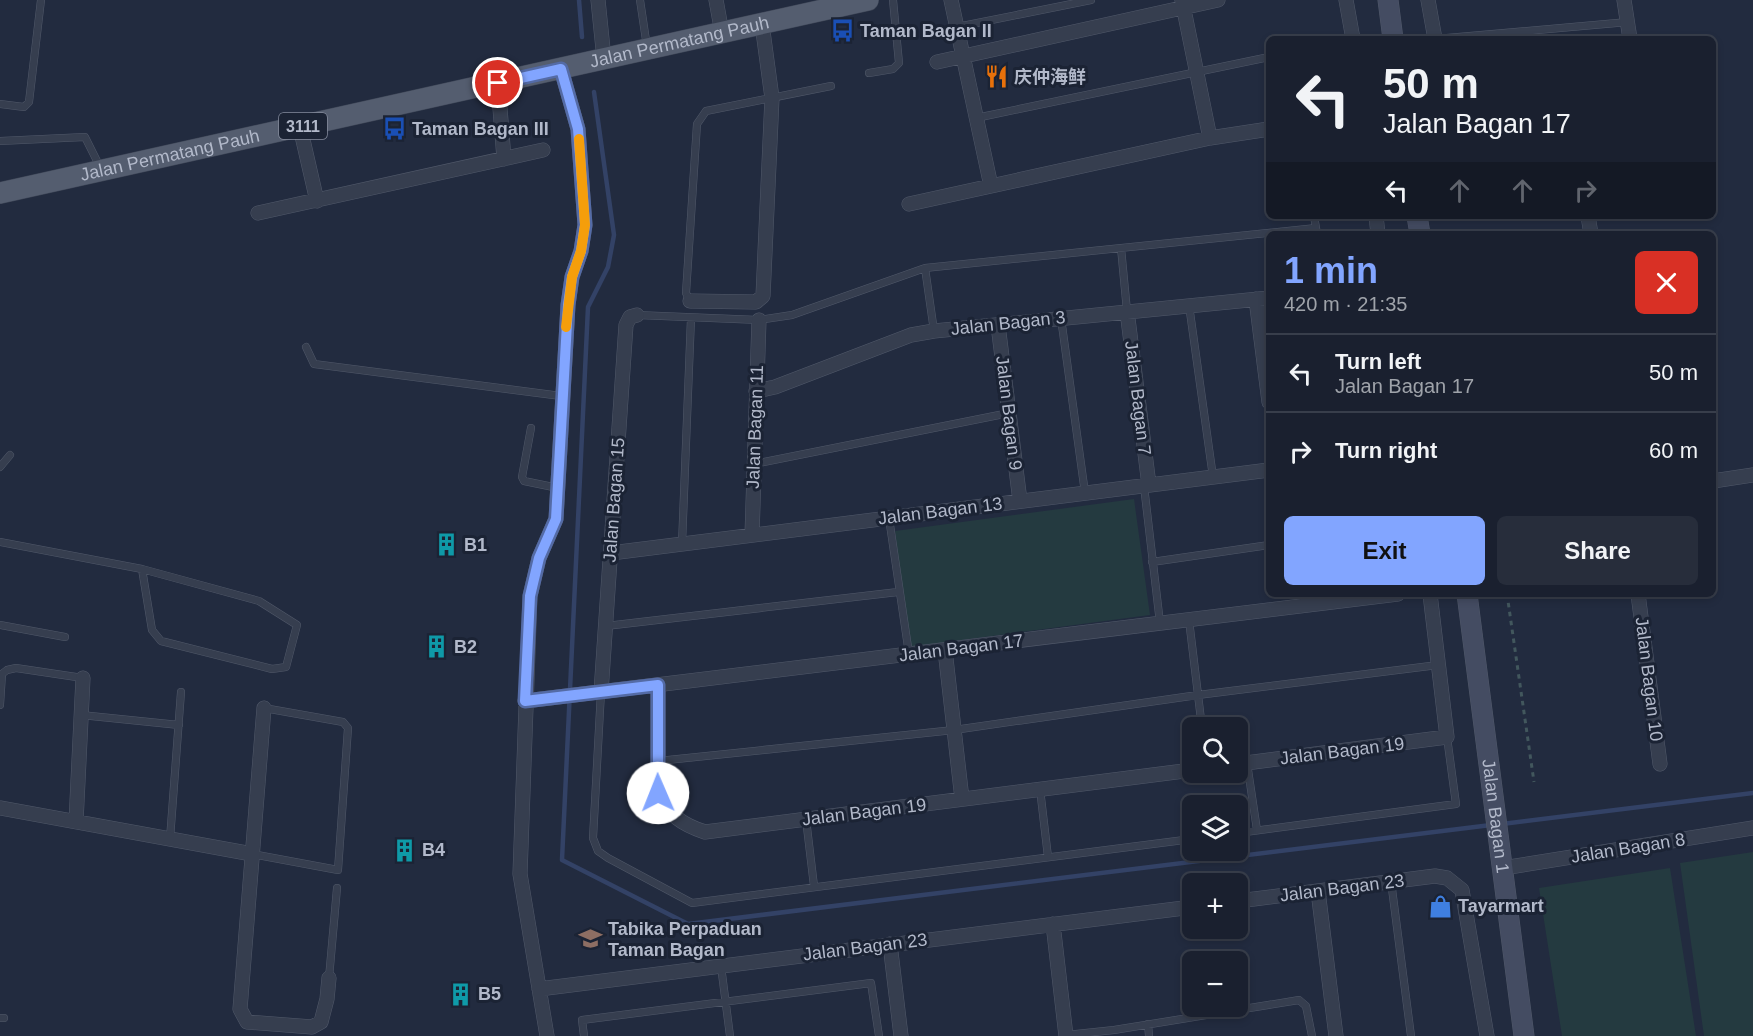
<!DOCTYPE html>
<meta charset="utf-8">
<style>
:root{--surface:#1a202f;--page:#272d3b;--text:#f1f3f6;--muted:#9fa3aa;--line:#383e4b;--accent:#82a5ff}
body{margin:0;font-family:Arial,"Noto Sans SC",sans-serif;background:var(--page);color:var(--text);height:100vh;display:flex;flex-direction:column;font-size:22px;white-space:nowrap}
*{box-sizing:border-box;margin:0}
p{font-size:20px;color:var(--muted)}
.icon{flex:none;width:33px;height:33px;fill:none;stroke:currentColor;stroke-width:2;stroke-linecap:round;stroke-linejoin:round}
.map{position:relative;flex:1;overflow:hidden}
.panel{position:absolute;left:1266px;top:231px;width:450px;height:366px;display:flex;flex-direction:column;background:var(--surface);border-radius:9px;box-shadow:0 3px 9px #0003,0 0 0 2px var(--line)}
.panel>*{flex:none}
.hud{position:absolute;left:1266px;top:36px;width:450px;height:183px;border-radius:9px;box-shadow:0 3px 9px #0003,0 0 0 2px var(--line);background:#1a202f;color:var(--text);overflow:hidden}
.buttons{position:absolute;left:1182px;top:717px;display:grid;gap:12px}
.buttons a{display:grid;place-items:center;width:66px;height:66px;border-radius:9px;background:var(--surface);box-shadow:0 3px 9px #0003,0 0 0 2px var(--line);font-size:30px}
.pin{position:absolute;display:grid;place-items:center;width:51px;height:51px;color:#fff;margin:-26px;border:3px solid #fff;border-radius:50%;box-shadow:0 2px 6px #0007}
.me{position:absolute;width:66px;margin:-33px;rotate:359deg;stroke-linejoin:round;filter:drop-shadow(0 0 4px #0008)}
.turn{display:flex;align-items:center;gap:21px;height:126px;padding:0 18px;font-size:27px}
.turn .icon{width:78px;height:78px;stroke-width:2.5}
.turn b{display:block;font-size:42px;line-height:51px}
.lanes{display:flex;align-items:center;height:57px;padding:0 18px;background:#0003;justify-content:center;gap:30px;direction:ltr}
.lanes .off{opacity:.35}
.round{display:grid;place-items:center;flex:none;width:63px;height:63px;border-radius:9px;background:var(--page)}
.head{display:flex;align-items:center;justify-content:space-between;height:102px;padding:0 18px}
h1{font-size:36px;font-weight:600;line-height:45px;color:var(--accent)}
.primary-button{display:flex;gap:12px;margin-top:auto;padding:12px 18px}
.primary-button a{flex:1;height:69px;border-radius:9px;background:var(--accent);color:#111;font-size:24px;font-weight:600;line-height:69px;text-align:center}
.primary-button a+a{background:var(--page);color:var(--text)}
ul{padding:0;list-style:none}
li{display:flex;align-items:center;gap:18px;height:78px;padding:0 18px;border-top:2px solid var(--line)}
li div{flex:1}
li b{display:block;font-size:22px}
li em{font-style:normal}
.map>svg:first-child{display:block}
.green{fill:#243a40}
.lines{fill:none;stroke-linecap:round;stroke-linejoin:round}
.stream{stroke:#334266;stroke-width:4.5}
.lane-casing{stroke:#51596a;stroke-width:8}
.street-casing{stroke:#51596a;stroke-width:15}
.secondary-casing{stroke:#51596a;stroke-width:21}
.primary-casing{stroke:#3f4758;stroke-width:22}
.path{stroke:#42575d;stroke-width:3;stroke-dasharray:4.5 4.5;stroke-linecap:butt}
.lane{stroke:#363e4f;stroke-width:7}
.street{stroke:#363e4f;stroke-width:14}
.secondary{stroke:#444c62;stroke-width:20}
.primary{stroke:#545d6f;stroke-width:21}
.route-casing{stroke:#546ba6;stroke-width:15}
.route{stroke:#82a5ff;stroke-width:10}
.slow{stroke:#f59e0b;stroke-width:10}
.labels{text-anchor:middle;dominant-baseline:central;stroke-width:6;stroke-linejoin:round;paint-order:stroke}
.shield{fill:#1b2334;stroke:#858c9d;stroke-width:1.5}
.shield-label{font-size:16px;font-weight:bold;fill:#b2b9ca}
.poi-label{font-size:18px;font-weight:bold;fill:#b2b9ca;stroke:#1b2334;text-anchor:start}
.street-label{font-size:18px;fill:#b2b9ca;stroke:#1b2334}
</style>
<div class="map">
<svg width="1753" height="1036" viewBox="0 0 1753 1036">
<rect width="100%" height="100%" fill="#222b3f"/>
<!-- green -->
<path class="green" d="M1134,499L1150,615L910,647L895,531Z
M1753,852V1036H1704L1680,863Z
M1670,868L1696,1036H1562L1539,888Z"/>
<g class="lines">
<!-- stream -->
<path class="stream" d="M579,0L582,37
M594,92L614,235L608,267L588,307L562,860L688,924L1491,825
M1502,824L1753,793"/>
<defs>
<path id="lane" d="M640,0L647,47
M957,27L1091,0
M1435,39L1628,22
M869,73L893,69L899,63L893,0
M0,104L24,107L29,102L41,0
M976,118L1269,57
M0,141L85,137L101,169
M1314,216L1317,234
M1121,248L1127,311
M925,268L934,331
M690,301L686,293L697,124L706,111L831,86
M1189,305L1213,477
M637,315L759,320L792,315L925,268L1316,228
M1061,318L1085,493
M306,347L314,364L561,396
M531,428L522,477L524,481L558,488
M754,464L1009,413
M0,467L10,455
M1144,486L1160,623
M889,518L909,654
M0,542L142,569L259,601L297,625L286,667L272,669L161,641L152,630L142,569
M682,544L691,318
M1152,562L1269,545
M1189,620L1202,728
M0,625L65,637
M606,626L898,592
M601,692L593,838L598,851L608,858L692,903L1192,839
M0,705L2,674L7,670L16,668L83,678
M81,715L179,725
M658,761L954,730L1198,695L1438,665
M1247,763L1257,830
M1040,789L1048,857
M806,819L814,886
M1238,833L1456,804L1447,737
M170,839L181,692
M252,854L338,870L348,728L343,722L264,708
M1391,881L1411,1036
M721,966L730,1036
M329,978L337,888
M0,1018H4
M1148,1024L1149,1036
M1066,1035L1114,1030L1299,1000L1306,1006L1312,1036
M584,1036L582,1020L871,983L879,1036"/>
<path id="street" d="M598,0L604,59
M716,0L722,33
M951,0L991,186
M1182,0L1210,138
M1346,0L1353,39
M1428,0L1435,39
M1624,0L1630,39
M937,62L1218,0
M498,83L504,159
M300,127L317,201
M909,204L1210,138L1269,129
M258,213L543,150
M1376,216L1378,234
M1588,216L1591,234
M1256,299L1269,402
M690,301L756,302L763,296L772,98L762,24
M1127,311L1149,485
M998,325L1020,501
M756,391L775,387L911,335L934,331L1269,298
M1713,481L1753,475
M752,535L759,320
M611,553L1269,470
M1638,594L1660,764
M945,650L962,799
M658,685V793C668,815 683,825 705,832L1192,770
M601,692L626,325L630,317L637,315
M525,701L1398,594
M264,708L240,1009L247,1022L312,1027L321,1022L327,999L329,978
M1238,764L1447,737L1430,594
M0,808L252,854
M76,822L83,678
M1503,868L1753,828
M1318,891L1336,1036
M1238,901L1435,876L1447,878L1462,890L1487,1036
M1053,924L1066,1036
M890,944L901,1036
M539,989L1192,907
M547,1036L520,874L530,596L539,558L556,519L568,305L572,277L581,251L585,225L578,129L561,69"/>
<g id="secondary">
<path d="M1388,0L1393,39"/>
<path d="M1417,216L1420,234"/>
<path id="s1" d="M1467,594L1524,1036"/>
</g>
<g id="primary">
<path id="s2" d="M0,193L868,0"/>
</g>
</defs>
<!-- lane casing -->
<use href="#lane" class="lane-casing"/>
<!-- street casing -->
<use href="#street" class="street-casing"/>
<!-- secondary casing -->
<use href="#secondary" class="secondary-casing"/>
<!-- primary casing -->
<use href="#primary" class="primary-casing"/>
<!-- path -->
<path class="path" d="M1507,594L1534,782"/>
<!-- lane -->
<use href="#lane" class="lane"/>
<!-- street -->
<use href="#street" class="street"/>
<!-- secondary -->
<use href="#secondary" class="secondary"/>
<!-- primary -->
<use href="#primary" class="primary"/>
</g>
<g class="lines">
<defs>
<path id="route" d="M498,83L561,69L578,129L585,225L581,251L572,277L568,305L556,519L539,558L530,596L525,701L658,685V793"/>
</defs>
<!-- route casing -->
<use href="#route" class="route-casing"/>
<!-- route -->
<use href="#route" class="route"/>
<!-- slow -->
<path class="slow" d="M566,327L572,277L581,251L585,225L579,139"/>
</g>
<!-- icons -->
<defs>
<symbol id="bus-bare" viewBox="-9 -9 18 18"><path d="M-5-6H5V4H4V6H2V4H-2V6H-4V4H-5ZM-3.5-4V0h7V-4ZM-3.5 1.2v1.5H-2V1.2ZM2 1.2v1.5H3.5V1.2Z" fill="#1a4fb4" stroke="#1b2334" stroke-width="2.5" paint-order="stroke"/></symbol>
<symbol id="restaurant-bare" viewBox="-9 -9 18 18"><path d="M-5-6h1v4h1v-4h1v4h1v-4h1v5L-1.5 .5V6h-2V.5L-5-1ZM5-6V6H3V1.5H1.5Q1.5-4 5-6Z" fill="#e8710a" stroke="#1b2334" stroke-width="2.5" paint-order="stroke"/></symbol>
<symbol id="building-bare" viewBox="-9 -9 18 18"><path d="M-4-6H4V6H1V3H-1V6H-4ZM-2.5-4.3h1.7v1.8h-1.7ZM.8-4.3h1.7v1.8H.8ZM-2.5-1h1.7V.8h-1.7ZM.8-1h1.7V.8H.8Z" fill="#0f9aa8" stroke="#1b2334" stroke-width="2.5" paint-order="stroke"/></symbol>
<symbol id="shop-bare" viewBox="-9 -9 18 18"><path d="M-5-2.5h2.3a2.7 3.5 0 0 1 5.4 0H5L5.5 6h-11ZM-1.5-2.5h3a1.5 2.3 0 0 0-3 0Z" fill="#3f7fe0" stroke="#1b2334" stroke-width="2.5" paint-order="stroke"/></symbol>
<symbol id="school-bare" viewBox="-9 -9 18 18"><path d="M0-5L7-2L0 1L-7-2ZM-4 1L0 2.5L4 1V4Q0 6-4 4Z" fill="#8d6e63" stroke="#1b2334" stroke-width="2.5" paint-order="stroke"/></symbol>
</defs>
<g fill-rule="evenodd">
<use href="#bus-bare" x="826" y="14" width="33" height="33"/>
<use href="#restaurant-bare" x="980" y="60" width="33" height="33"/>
<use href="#bus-bare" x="378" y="112" width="33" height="33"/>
<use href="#building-bare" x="430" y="528" width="33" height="33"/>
<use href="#building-bare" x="420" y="630" width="33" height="33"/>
<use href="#building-bare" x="388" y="834" width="33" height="33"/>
<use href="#shop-bare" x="1424" y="890" width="33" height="33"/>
<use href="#school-bare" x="574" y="922" width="33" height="33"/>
<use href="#building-bare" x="444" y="978" width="33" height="33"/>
</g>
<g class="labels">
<!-- shield labels -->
<rect class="shield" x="279" y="113" width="48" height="26" rx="4.5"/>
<g class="shield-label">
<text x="303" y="126">3111</text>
</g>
<!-- poi labels -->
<g class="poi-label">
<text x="860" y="31">Taman Bagan II</text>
<text x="1014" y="77">庆仲海鲜</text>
<text x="412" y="129">Taman Bagan III</text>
<text x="464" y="545">B1</text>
<text x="454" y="647">B2</text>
<text x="422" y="850">B4</text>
<text x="1458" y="906">Tayarmart</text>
<text x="608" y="929">Tabika Perpaduan<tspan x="608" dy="21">Taman Bagan</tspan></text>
<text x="478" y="994">B5</text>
</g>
<!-- street labels -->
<g class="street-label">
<text stroke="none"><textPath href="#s2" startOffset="696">Jalan Permatang Pauh</textPath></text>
<text stroke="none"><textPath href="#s2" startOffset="174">Jalan Permatang Pauh</textPath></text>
<text transform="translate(1008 323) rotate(-6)">Jalan Bagan 3</text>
<text transform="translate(1138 398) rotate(83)">Jalan Bagan 7</text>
<text transform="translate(1009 413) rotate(83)">Jalan Bagan 9</text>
<text transform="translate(755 427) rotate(-88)">Jalan Bagan 11</text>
<text transform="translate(614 500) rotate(-86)">Jalan Bagan 15</text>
<text transform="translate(940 511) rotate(-7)">Jalan Bagan 13</text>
<text transform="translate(961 648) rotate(-7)">Jalan Bagan 17</text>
<text transform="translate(1649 679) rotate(83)">Jalan Bagan 10</text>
<text transform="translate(1342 751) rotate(-7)">Jalan Bagan 19</text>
<text transform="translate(864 812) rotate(-7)">Jalan Bagan 19</text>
<text stroke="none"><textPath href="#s1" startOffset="224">Jalan Bagan 1</textPath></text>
<text transform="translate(1628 848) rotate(-9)">Jalan Bagan 8</text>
<text transform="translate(1342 888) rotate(-7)">Jalan Bagan 23</text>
<text transform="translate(865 947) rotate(-7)">Jalan Bagan 23</text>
</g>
</g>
</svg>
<div class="buttons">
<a><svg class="icon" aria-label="search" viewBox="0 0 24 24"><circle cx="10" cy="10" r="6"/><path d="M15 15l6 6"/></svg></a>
<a><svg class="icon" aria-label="layers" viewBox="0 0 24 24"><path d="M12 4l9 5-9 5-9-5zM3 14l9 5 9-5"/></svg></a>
<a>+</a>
<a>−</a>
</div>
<div class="pin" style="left:498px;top:83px;background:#d93025"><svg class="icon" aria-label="arrive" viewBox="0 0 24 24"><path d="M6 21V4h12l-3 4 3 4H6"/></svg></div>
<svg class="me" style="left:658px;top:793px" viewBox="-20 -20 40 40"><circle r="19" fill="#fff"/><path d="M0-13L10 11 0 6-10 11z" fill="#82a5ff"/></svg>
<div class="hud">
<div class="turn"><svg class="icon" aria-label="left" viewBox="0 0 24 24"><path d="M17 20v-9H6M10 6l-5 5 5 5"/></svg><div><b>50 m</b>Jalan Bagan 17</div></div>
<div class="lanes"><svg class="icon" aria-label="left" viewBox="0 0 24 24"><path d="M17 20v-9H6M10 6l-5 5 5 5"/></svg><svg class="icon off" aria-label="ahead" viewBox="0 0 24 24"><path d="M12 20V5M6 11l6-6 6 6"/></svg><svg class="icon off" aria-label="ahead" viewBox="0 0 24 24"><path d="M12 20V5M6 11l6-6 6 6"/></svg><svg class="icon off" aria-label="right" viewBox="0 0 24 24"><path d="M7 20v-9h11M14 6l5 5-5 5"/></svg></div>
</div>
<section class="panel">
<div class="head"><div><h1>1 min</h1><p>420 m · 21:35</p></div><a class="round" style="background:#d93025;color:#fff"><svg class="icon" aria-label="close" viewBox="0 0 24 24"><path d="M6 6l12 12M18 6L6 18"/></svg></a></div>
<ul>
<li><svg class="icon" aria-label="left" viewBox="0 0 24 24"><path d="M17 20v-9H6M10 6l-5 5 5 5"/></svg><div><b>Turn left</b><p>Jalan Bagan 17</p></div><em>50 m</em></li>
<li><svg class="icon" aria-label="right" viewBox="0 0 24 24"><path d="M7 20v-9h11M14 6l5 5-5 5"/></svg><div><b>Turn right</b></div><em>60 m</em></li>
</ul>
<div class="primary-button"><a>Exit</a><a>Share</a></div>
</section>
</div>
